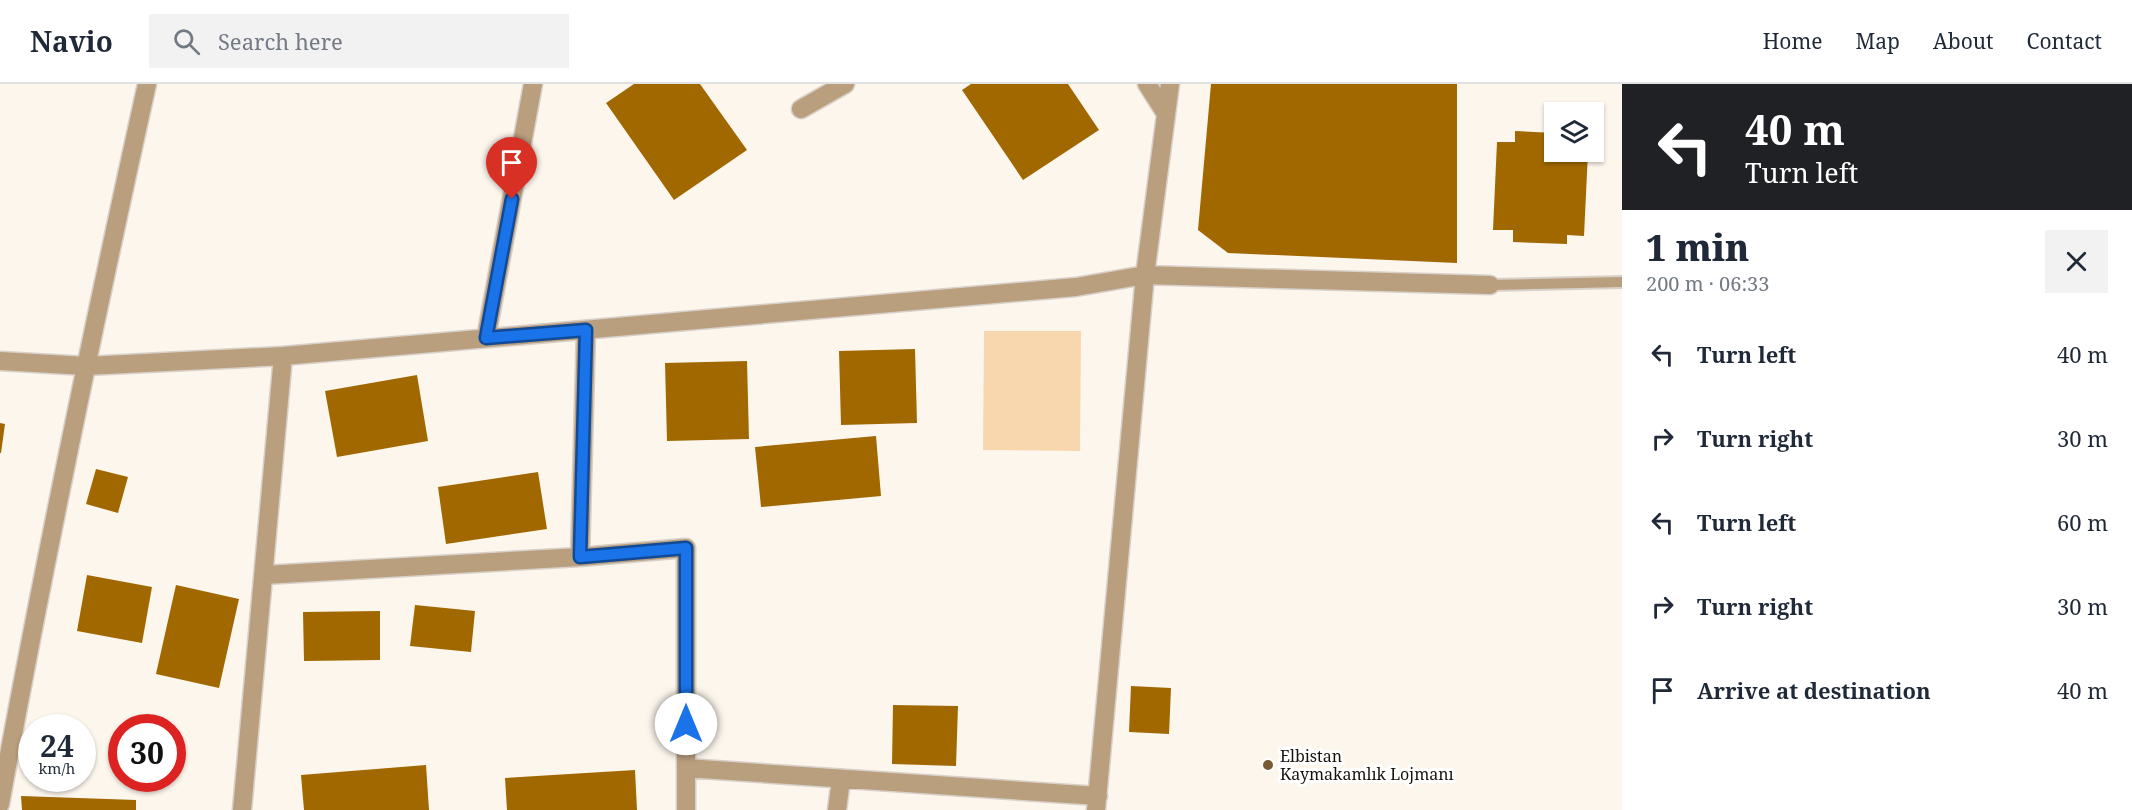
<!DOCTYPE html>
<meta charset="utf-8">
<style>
:root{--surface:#fff;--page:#f2f2f3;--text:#1f2937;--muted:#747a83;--line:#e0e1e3}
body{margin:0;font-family:"Noto Serif",serif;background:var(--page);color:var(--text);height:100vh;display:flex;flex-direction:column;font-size:22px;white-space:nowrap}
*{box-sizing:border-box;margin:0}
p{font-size:20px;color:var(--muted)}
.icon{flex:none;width:33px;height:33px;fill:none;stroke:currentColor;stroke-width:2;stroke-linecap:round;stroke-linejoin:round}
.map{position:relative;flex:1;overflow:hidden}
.side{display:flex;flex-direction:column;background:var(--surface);width:510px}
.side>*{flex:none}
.top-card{background:#202124;color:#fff;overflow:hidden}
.fabs{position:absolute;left:1544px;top:18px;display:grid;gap:12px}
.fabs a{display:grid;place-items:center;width:60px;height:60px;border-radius:0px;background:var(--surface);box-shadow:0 2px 4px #0004;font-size:30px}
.speed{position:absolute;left:18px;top:630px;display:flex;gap:12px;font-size:30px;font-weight:700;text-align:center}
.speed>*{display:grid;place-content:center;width:78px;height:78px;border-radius:50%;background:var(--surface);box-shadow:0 2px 4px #0004;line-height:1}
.speed small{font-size:15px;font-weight:400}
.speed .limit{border:9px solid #d22;background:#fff;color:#111}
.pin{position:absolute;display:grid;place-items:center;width:51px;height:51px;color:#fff;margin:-62px -26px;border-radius:50% 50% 50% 0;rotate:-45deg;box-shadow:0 0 6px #0007}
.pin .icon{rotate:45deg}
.me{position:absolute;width:66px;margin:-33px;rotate:0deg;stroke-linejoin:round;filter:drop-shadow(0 0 4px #0008)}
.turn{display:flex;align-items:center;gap:21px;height:126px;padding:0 24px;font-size:27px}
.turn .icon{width:78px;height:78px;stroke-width:2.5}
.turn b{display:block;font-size:42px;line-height:51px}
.round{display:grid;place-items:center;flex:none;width:63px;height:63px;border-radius:0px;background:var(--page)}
.head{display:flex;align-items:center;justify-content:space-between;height:102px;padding:0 24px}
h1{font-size:36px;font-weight:800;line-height:45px}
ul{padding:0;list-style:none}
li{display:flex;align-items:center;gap:18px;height:84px;padding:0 24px}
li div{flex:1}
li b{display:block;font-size:22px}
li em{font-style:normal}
header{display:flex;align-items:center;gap:36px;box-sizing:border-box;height:84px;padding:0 30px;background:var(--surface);border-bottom:2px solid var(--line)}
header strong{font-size:28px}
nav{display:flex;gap:33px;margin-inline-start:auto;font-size:21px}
.search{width:420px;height:54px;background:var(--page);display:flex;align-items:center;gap:15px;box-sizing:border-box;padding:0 21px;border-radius:0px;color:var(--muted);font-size:22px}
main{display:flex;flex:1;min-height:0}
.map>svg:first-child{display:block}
.green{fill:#f8d7af}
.building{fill:#a16800}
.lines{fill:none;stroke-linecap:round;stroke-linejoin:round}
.lane-casing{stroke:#d8d1c9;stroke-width:14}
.street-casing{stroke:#d8d1c9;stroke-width:21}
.lane{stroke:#ba9f7f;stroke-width:10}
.street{stroke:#ba9f7f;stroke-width:18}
.route-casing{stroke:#114b97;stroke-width:15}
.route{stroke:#1a73e8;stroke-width:10}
.poi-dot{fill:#79592f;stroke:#fff;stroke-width:2}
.labels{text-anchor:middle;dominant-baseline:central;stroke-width:6;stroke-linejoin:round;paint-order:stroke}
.poi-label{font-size:16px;fill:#17110a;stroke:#fff;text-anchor:start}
</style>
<header>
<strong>Navio</strong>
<div class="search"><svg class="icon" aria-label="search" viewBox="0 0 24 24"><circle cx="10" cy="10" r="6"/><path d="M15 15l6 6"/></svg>Search here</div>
<nav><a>Home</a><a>Map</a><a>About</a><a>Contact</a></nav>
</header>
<main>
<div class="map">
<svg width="1622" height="726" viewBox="0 0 1622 726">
<rect width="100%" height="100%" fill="#fdf6ed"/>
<!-- green -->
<path class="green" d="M984,247H1081L1080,367L983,366Z"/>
<!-- building -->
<path class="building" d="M634,0H700L747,66L674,116L606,19Z
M971,0H1068L1099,46L1023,96L962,6Z
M1211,0H1457V179L1228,169L1198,146Z
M1515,47L1554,49V68H1588L1584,152L1567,151V160L1513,158V146H1493L1497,58H1515Z
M915,265L917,339L841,341L839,267Z
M747,277L749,355L667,357L665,279Z
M417,291L428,357L337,373L325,307Z
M0,339L5,340L1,369H0Z
M876,352L881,412L761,423L755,363Z
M96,385L128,393L118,429L86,420Z
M538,388L547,445L446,460L438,403Z
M87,491L152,503L142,559L77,547Z
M176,501L239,515L219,604L156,590Z
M415,521L475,527L471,568L410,562Z
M380,527V576L304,577L303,528Z
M1131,602L1171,604L1169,650L1129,648Z
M893,621L958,622L956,682L892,680Z
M426,681L429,726H304L301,691Z
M635,686L637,726H507L505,694Z
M21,712L136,716V726H22Z"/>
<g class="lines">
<defs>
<path id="lane" d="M1490,201L1622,198"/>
<path id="street" d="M1147,0L1166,30
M801,25L845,0
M586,246L580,473L686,464V726
M486,254L533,0
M0,277L86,282L283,272L1076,203L1145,191L1490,201
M264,491L580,473
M686,684L1098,712
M0,720C44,479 94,239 147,0
M242,726L283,272
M837,726L841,695
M1096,726L1145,191L1170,0"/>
</defs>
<!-- lane casing -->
<use href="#lane" class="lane-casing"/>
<!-- street casing -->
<use href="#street" class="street-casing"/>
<!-- lane -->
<use href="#lane" class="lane"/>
<!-- street -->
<use href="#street" class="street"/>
</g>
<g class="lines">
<defs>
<path id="route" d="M512,115L486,254L586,246L580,473L686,464V640"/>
</defs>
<!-- route casing -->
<use href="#route" class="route-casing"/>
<!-- route -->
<use href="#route" class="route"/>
</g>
<!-- markers -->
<circle class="poi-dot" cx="1268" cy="681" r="6"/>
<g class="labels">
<!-- poi labels -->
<g class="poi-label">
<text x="1280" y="672">Elbistan<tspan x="1280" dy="18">Kaymakamlık Lojmanı</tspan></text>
</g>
</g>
</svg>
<div class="fabs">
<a><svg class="icon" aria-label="layers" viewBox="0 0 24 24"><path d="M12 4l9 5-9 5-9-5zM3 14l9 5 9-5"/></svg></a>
</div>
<div class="speed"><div>24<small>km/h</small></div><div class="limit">30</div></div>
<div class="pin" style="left:512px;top:115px;background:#d93025"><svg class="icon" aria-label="arrive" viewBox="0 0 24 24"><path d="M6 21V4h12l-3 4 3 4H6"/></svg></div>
<svg class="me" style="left:686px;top:640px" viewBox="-20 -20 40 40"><circle r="19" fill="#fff"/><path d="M0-13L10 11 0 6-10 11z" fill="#1a73e8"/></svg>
</div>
<section class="side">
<div class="top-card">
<div class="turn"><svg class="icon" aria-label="left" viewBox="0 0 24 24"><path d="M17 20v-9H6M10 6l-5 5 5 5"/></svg><div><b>40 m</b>Turn left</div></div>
</div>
<div class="head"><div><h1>1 min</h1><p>200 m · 06:33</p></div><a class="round"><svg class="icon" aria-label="close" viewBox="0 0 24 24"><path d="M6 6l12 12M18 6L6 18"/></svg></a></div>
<ul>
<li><svg class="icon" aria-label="left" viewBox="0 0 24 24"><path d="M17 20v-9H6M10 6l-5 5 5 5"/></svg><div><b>Turn left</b></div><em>40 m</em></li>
<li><svg class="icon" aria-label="right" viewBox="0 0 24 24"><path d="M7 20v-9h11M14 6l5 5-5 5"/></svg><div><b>Turn right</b></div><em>30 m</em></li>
<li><svg class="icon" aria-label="left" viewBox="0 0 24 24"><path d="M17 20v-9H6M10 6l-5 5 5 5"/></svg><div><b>Turn left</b></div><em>60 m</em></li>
<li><svg class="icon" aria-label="right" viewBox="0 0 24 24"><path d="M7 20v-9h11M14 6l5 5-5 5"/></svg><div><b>Turn right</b></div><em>30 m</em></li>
<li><svg class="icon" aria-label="arrive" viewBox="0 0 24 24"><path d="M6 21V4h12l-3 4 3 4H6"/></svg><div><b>Arrive at destination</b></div><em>40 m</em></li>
</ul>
</section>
</main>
